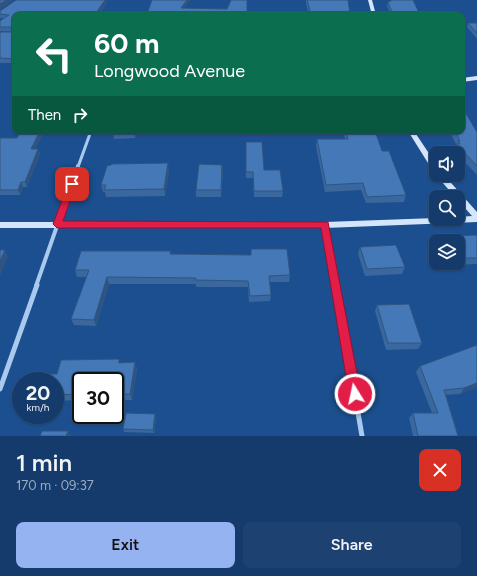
<!DOCTYPE html>
<meta charset="utf-8">
<style>
:root{--surface:#143b6b;--page:#1d4271;--text:#f1f3f6;--muted:#9dadc1;--line:#33557e;--accent:#95b2f1}
body{margin:0;font-family:Figtree,sans-serif;background:var(--page);color:var(--text);height:100vh;display:flex;flex-direction:column;font-size:15px;white-space:nowrap}
*{box-sizing:border-box;margin:0}
p{font-size:13px;color:var(--muted)}
.icon{flex:none;width:22px;height:22px;fill:none;stroke:currentColor;stroke-width:2;stroke-linecap:round;stroke-linejoin:round}
.map{position:relative;height:436px;overflow:hidden}
.details{display:flex;flex-direction:column;background:var(--surface);flex:1}
.details>*{flex:none}
.guide{position:absolute;left:12px;top:12px;width:453px;height:122px;border-radius:8px;box-shadow:0 1px 3px #0004,0 0 0 1px var(--line);background:#0b6e4f;color:#fff;overflow:hidden}
.buttons{position:absolute;left:429px;top:146px;display:grid;gap:8px}
.buttons a{display:grid;place-items:center;width:36px;height:36px;border-radius:8px;background:var(--surface);box-shadow:0 1px 3px #0004,0 0 0 1px var(--line);font-size:20px}
.speed{position:absolute;left:12px;top:372px;display:flex;gap:8px;font-size:20px;font-weight:700;text-align:center}
.speed>*{display:grid;place-content:center;width:52px;height:52px;border-radius:50%;background:var(--surface);box-shadow:0 1px 3px #0004,0 0 0 1px var(--line);line-height:1}
.speed small{font-size:10px;font-weight:400}
.speed .limit{border:2px solid #111;border-radius:6px;background:#fff;color:#111}
.pin{position:absolute;display:grid;place-items:center;width:34px;height:34px;color:#fff;margin:-17px;border-radius:8px;box-shadow:0 2px 6px #0006}
.me{position:absolute;width:44px;margin:-22px;rotate:350deg;stroke-linejoin:round;filter:drop-shadow(0 0 3px #0008)}
.turn{display:flex;align-items:center;gap:14px;height:84px;padding:0 16px;font-size:18px}
.turn .icon{width:52px;height:52px;stroke-width:2.5}
.turn b{display:block;font-size:28px;line-height:34px}
.then{display:flex;align-items:center;height:38px;padding:0 16px;background:#0003;gap:8px;font-size:15px}
.round{display:grid;place-items:center;flex:none;width:42px;height:42px;border-radius:8px;background:var(--page)}
.summary{display:flex;align-items:center;justify-content:space-between;height:68px;padding:0 16px}
h1{font-size:24px;font-weight:600;line-height:30px}
.button{display:flex;gap:8px;margin-top:auto;padding:8px 16px}
.button a{flex:1;height:46px;border-radius:8px;background:var(--accent);color:#111;font-size:16px;font-weight:600;line-height:46px;text-align:center}
.button a+a{background:var(--page);color:var(--text)}
.map>svg:first-child{display:block}
.lines{fill:none;stroke-linecap:round;stroke-linejoin:round}
.street-far2{stroke:#a9c9ee;stroke-width:3}
.street-far1{stroke:#a9c9ee;stroke-width:4}
.street{stroke:#a9c9ee;stroke-width:5}
.secondary{fill:#d6e6fa;fill-rule:evenodd}
.wall{fill:#3a679d}
.shaded-wall{fill:#305480}
.building{fill:#4478b7;stroke:#305480}
.route{fill:#e11d48;stroke:#92132f}
</style>
<div class="map">
<svg width="477" height="436" viewBox="0 0 477 436">
<rect width="100%" height="100%" fill="#1b4f8f"/>
<g class="lines">
<!-- street-far2 -->
<path class="street-far2" d="M78,167L91,131"/>
<!-- street-far1 -->
<path class="street-far1" d="M325,225L336,286
M36,286L78,166"/>
<!-- street -->
<path class="street" d="M336,285L362,436
M0,389L37,285"/>
<!-- secondary -->
<path class="secondary" d="M368,0H372L376,15H372Z
M477,76V80L462,82V78Z
M408,131H414L436,164V171H433Z
M436,175H444L477,212V222L325,228H0V222H325L436,218V219H458V217L472,216L458,200V197H455Z"/>
</g>
<!-- wall -->
<path class="wall" d="M306,0H348L350,15H309L306,3Z
M390,0H413L420,15H391L387,6L388,2L391,1Z
M108,1L100,13L147,14L185,8L247,15H15V63H0V32H14L0,31V21L4,18H0V14Z
M468,23H477V39L467,27Z
M21,131H44L35,149H38L40,154L27,187H23L20,195H0V138H17Z
M113,131H140V132H136L135,138L114,139L113,134Z
M343,131H375L382,151L406,195L404,202L366,203L361,190L325,192L316,146L317,139H345Z
M449,131H462L477,132V175L458,155V153H456L453,150L456,144Z
M246,142L264,170L283,191L282,197H254L253,178H246Z
M222,165L223,171L221,197H196V190Z
M169,170L165,196L106,197L105,192H103L101,185Z
M450,236H477V264L458,265L457,263H458V241H448Z
M360,247L405,267L402,274L365,276L358,254Z
M251,249L290,275L289,282H270L271,295L270,301L249,302L248,287H196V284H109L96,326L74,325L71,319L87,277H77L75,270L171,254L251,255Z
M377,305L422,343L418,349L386,350L375,311Z
M135,362L137,369L132,400H115V381H81V400L55,401V381L57,374L120,363Z
M420,366L477,387L460,394L446,395L458,436H413L409,418L413,413H432L416,372Z
M156,417L154,433L124,432L123,429Z"/>
<!-- shaded-wall -->
<path class="shaded-wall" d="M6,0H13L0,10V4Z
M105,0L108,1L98,15L96,13Z
M187,0H191L181,12V8Z
M40,131H44L33,154L31,149Z
M135,131H136V132L135,138L134,133Z
M38,149L40,154L27,187L25,182Z
M168,163L169,170L165,196L164,189Z
M222,165L223,171L221,197V190Z
M21,182L23,187L20,195L18,190Z
M5,250L8,257L0,276V261Z
M107,277L109,284L96,326L94,320Z
M135,362L137,369L132,400L130,394Z
M477,383V387L460,394L464,388Z
M155,414L156,417L154,433L153,430Z
M68,431L71,436H66Z"/>
<!-- building -->
<path class="building" d="M0,0H6L0,4Z
M16,0H105L96,13L141,14H147L152,0H187L181,8L227,9L231,0H247V15H15V27H0V21L9,15L0,14V11Z
M307,0H348L350,15H325L324,14H311Z
M393,0H413L420,15H393L388,2Z
M468,23H477V33Z
M15,31V59L0,58V32H14Z
M462,107L477,132V166L456,144H460L458,141H460L455,131H462Z
M21,131H40L31,149H38L25,182H21L18,190H0V138H17Z
M113,131H135L134,133L113,134Z
M346,131H375L382,151H389L406,195L367,197L363,183L326,185L317,139H348Z
M246,142H262L264,170H280L283,191H254L253,172H246Z
M168,163L164,189L104,190L106,185H101L107,166L111,165L112,164Z
M199,164L222,165L221,190H196Z
M476,235L477,236V258H461L458,252V241H453L450,236Z
M396,245L405,267L367,269L360,247Z
M251,249H287L290,275L269,276L271,295L250,296L248,281L195,280L196,278L107,277L94,320L71,319L89,270H75L81,251H171L170,254L251,255Z
M0,250H5L0,261Z
M409,304L422,343H388L377,305Z
M477,345V383L464,388L444,390L458,436H418L413,413H438L420,366Z
M119,359V363L135,362L130,394H115V381H81V394L55,395V381H47L49,374H57L61,360Z
M126,413L155,414L153,430L123,429Z
M42,431H68L66,436H40Z"/>
<!-- route -->
<path class="route" d="M69,182H72L76,184L63,221L328,222L361,394L359,398L355,399L351,398L349,394L321,228H57L53,224Z"/>
</svg>
<div class="buttons">
<a><svg class="icon" aria-label="sound" viewBox="0 0 24 24"><path d="M4 9h4l5-4v14l-5-4H4zM17 9q2 3 0 6"/></svg></a>
<a><svg class="icon" aria-label="search" viewBox="0 0 24 24"><circle cx="10" cy="10" r="6"/><path d="M15 15l6 6"/></svg></a>
<a><svg class="icon" aria-label="layers" viewBox="0 0 24 24"><path d="M12 4l9 5-9 5-9-5zM3 14l9 5 9-5"/></svg></a>
</div>
<div class="speed"><div>20<small>km/h</small></div><div class="limit">30</div></div>
<div class="pin" style="left:72px;top:184px;background:#d93025"><svg class="icon" aria-label="arrive" viewBox="0 0 24 24"><path d="M6 21V4h12l-3 4 3 4H6"/></svg></div>
<svg class="me" style="left:355px;top:394px" viewBox="-20 -20 40 40"><circle r="17" fill="#e11d48" stroke="#fff" stroke-width="3"/><path d="M0-11L8 9 0 5-8 9z" fill="#fff"/></svg>
<div class="guide">
<div class="turn"><svg class="icon" aria-label="left" viewBox="0 0 24 24"><path d="M17 20v-9H6M10 6l-5 5 5 5"/></svg><div><b>60 m</b>Longwood Avenue</div></div>
<div class="then">Then<svg class="icon" aria-label="right" viewBox="0 0 24 24"><path d="M7 20v-9h11M14 6l5 5-5 5"/></svg></div>
</div>
</div>
<section class="details">
<div class="summary"><div><h1>1 min</h1><p>170 m · 09:37</p></div><a class="round" style="background:#d93025;color:#fff"><svg class="icon" aria-label="close" viewBox="0 0 24 24"><path d="M6 6l12 12M18 6L6 18"/></svg></a></div>
<div class="button"><a>Exit</a><a>Share</a></div>
</section>
